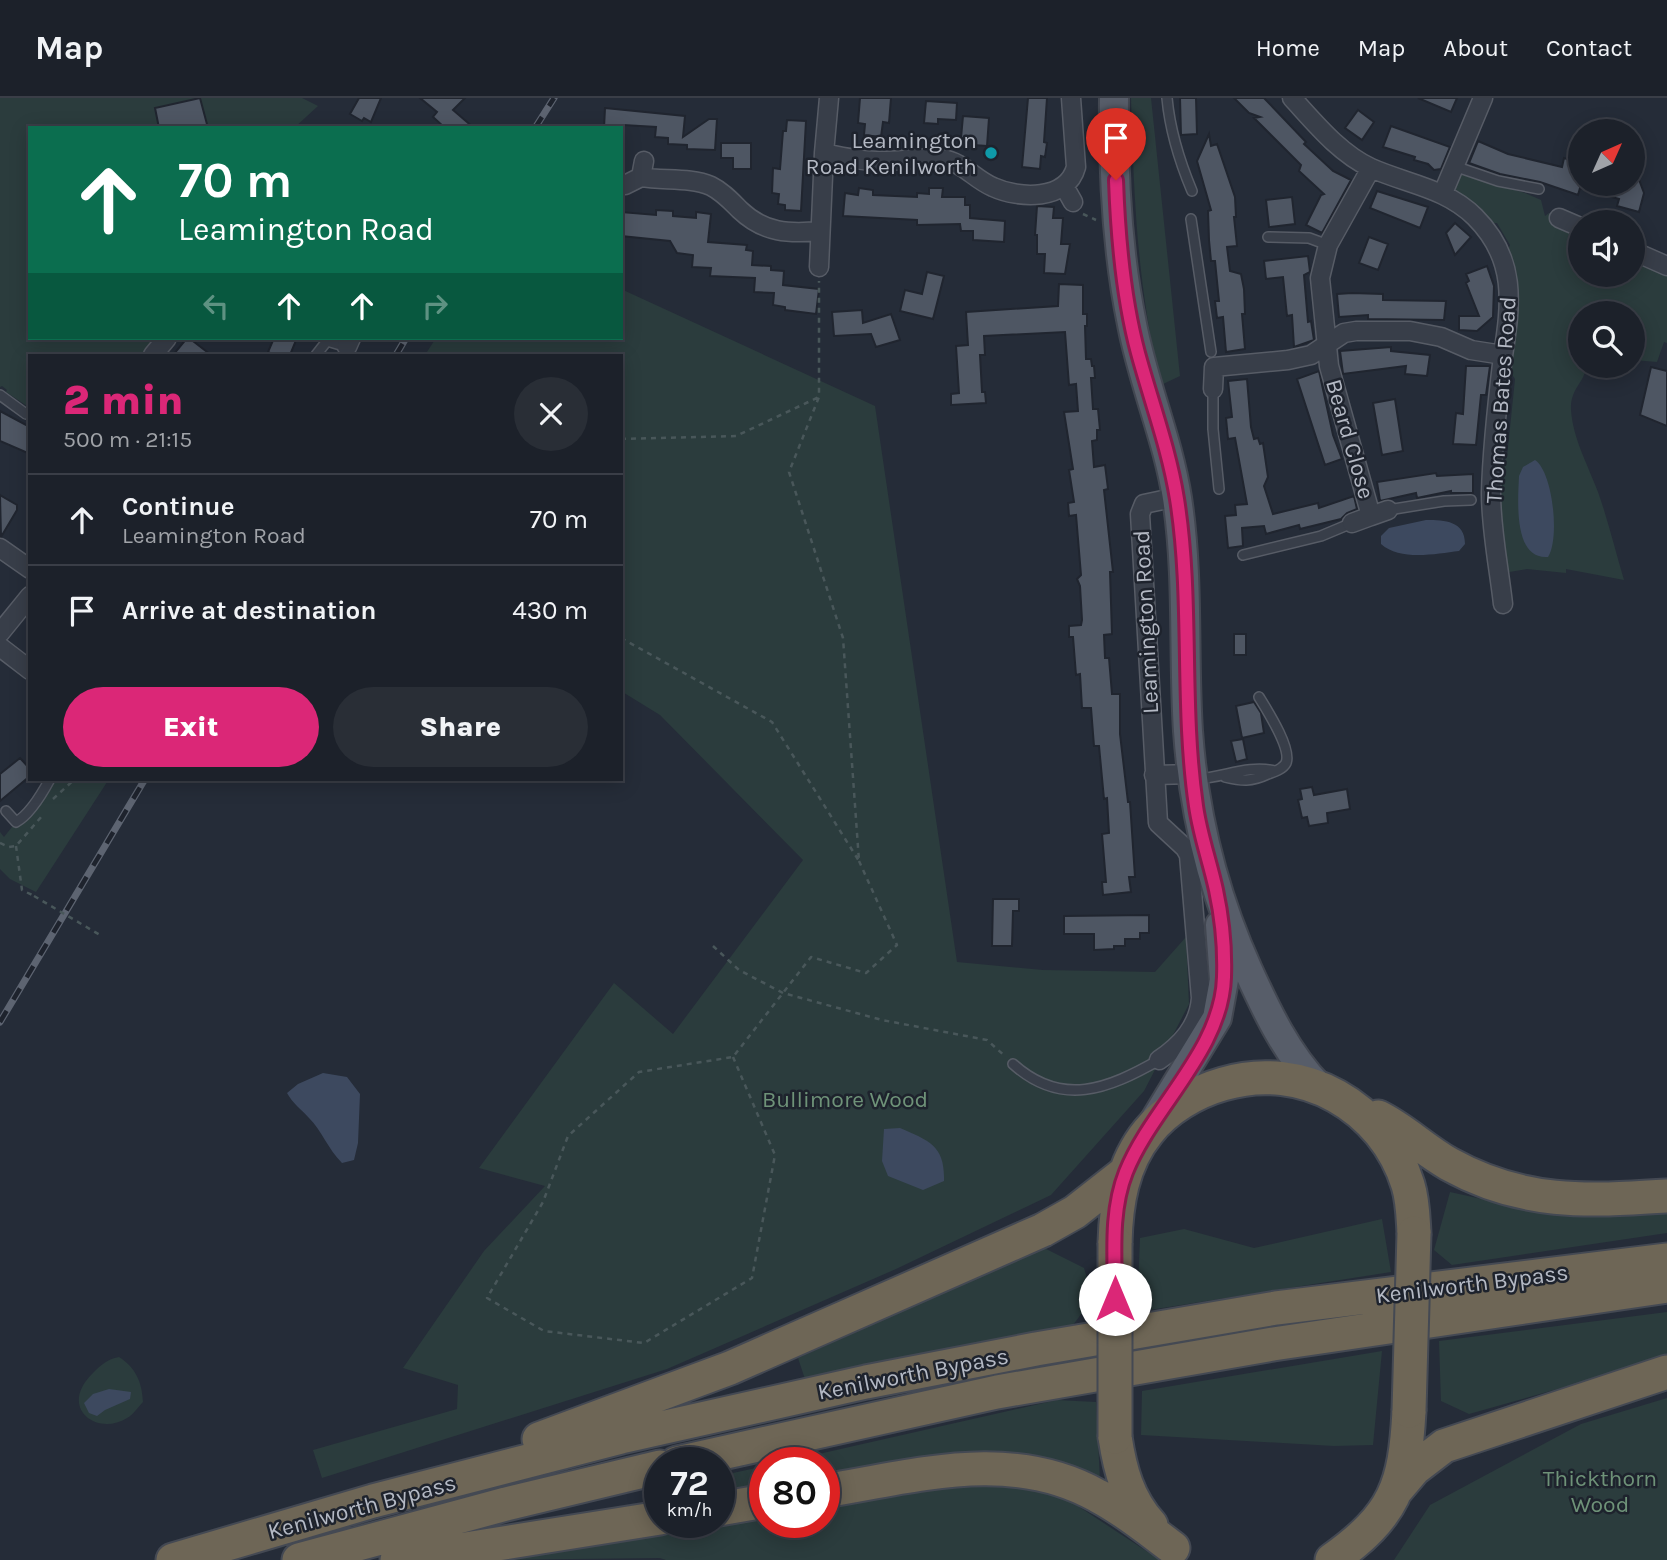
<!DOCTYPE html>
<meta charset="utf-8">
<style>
:root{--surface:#1c212a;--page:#292e36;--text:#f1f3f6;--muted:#a0a3a8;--line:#3a3e47;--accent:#db2777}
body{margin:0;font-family:Karla,sans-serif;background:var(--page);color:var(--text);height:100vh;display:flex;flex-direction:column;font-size:26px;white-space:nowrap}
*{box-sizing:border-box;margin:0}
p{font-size:23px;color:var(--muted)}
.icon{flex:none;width:38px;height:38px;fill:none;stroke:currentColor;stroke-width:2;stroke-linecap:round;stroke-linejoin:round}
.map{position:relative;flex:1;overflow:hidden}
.side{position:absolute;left:28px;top:256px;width:595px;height:427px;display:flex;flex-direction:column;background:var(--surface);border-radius:0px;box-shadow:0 4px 18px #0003,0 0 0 2px var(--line)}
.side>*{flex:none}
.hud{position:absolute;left:28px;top:28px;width:595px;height:214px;border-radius:0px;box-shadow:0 4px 18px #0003,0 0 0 2px var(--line);background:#0b6e4f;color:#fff;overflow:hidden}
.needle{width:46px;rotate:45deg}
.controls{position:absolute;left:1568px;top:21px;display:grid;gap:14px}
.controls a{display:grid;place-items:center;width:77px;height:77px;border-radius:50%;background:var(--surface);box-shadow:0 4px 18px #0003,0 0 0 2px var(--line);font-size:35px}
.speed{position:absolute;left:644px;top:1349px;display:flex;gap:14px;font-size:35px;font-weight:700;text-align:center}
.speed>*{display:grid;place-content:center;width:91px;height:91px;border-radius:50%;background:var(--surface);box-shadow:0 4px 18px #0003,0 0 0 2px var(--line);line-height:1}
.speed small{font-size:18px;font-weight:400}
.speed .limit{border:10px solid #d22;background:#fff;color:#111}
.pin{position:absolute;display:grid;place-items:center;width:60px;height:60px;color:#fff;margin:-72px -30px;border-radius:50% 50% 50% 0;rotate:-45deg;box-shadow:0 0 7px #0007}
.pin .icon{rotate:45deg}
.me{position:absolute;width:77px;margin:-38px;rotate:0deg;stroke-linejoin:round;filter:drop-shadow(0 0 5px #0008)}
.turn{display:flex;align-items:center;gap:24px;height:147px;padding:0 35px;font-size:32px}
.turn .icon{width:91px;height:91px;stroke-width:2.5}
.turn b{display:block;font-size:49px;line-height:60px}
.lanes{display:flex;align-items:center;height:66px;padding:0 35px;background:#0003;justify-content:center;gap:35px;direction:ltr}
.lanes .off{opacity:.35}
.round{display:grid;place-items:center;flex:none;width:74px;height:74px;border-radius:37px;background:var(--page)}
.summary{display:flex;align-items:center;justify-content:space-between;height:119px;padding:0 35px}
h1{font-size:42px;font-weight:800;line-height:52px;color:var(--accent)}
.button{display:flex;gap:14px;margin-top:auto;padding:14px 35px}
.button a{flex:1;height:80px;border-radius:42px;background:var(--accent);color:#fff;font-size:28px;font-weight:800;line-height:80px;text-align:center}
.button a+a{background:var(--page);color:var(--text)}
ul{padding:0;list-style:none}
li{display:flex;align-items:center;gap:21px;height:91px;padding:0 35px;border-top:2px solid var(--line)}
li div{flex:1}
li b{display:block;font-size:26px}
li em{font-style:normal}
header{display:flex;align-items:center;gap:42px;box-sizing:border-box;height:98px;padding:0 35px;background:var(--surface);border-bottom:2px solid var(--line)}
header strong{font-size:33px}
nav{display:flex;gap:38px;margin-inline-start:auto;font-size:24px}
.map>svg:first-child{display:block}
.green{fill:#2b3c3d}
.water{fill:#3d495f}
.building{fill:#4e5663;stroke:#20252f;stroke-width:2}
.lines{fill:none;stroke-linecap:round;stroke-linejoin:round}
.lane-casing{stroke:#575c66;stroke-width:12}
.street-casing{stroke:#575c66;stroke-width:21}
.primary-casing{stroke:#424751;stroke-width:32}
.highway-casing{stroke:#444953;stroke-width:37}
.path{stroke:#49575a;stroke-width:2.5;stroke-dasharray:5 5;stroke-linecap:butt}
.lane{stroke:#383e49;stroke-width:9}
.street{stroke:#383e49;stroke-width:18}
.primary{stroke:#575d69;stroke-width:28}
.highway{stroke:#6e6656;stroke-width:33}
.rail-casing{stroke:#5d6471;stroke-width:7}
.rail{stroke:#1e232d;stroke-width:4.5;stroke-dasharray:13;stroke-linecap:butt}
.highway-bridge-casing{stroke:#444953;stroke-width:37;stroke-linecap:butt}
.path-bridge{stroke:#49575a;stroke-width:2.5;stroke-dasharray:5 5;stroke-linecap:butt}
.highway-bridge{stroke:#6e6656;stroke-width:33}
.route-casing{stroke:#8e194d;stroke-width:18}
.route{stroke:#db2777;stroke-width:12}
.culture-dot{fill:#0f9aa8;stroke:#1e232d;stroke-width:2.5}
.labels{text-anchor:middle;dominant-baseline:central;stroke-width:5;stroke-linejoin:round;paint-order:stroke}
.poi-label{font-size:23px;fill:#b4b9c4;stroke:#1e232d;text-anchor:end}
.street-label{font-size:23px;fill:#b4b9c4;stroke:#1e232d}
.park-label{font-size:23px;fill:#6e9278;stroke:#1e232d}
</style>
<header>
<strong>Map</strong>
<nav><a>Home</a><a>Map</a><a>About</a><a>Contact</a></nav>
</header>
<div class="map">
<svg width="1667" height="1462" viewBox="0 0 1667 1462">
<rect width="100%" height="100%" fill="#252c38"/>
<!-- green -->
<path class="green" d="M0,0H302L318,8L294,30H30V240H167L153,257H30V310L6,294L7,292L2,288L0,289Z
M1131,0H1151L1180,278L1161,287C1137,188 1134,101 1131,0Z
M1459,76L1525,95L1541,102L1545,118L1549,115L1580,129V177H1633V153L1667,168V245L1664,244L1657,264L1633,262V215H1580V268H1586C1585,285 1570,290 1571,312C1573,341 1588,367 1598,394C1608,422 1615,452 1624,482L1566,471V475L1527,471L1503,475L1500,376L1502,366L1507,359L1515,281L1511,275L1515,226L1507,155L1510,147L1497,125H1489L1455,95Z
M621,191L875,308L957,864L1043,872L1155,874L1186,839L1189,906L1144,993L1051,1097L896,1171L667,1271L322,1380L313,1352L457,1311L458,1287L403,1270L484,1153L545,1088L479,1070L614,885L673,936L803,762L660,617L621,593V257H425L436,240H621Z
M50,681H109L36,794L10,781L0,771V734L4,739Z
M1450,1094L1559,1118L1667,1114V1135L1452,1167L1434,1152Z
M1382,1121L1391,1174L1137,1214L1140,1140L1184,1131L1254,1150Z
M1044,1150L1084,1170L1093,1200L1073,1227L805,1281L798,1260Z
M1667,1214V1260L1469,1316L1441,1303L1439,1243Z
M1382,1253L1373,1347L1334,1348L1141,1337L1142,1293Z
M119,1259C136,1270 142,1284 143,1304C138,1309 133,1317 127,1320C97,1339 58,1310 92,1276C101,1267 107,1261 119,1259Z
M1667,1300V1462H1394L1430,1407L1581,1326Z
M1057,1302L1096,1304L1100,1382L1006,1355L824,1379V1365H779Z
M765,1368V1388L722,1393L719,1378Z
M989,1383L1058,1395L1160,1462H666L660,1460L478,1462L765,1416V1424H824V1407Z"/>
<!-- water -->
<path class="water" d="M1535,362C1553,374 1560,441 1548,459C1513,462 1518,402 1519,378L1523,369Z
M1426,422C1445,422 1465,423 1465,446L1459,453C1435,456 1400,463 1381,446V438L1389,430Z
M323,975L347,979L360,996L358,1045L354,1062L342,1065C328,1051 322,1033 309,1020C301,1011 293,1006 287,995L298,986Z
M900,1030C930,1043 945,1048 944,1083L923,1092L888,1078L882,1063L884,1031Z
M109,1291L131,1294L130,1301L105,1312L97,1318L89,1315L84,1305L93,1296Z"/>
<!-- building -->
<path class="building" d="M200,0L208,30H159L155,10Z
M359,0H381L371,24L364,20L362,23L350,16Z
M420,0H465L453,12L474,30H445L433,19L437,14Z
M860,0H891L889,25L883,24L881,39L864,37L865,26L858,25Z
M1028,0H1047L1044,44L1047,45L1045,59L1041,58L1040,71L1022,69Z
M1180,0H1196L1197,36L1181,37Z
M1234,0H1264L1306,44L1304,46L1333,73L1351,82L1322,135L1306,127L1321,97L1324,96L1299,73L1301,67L1254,20L1260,19L1249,15Z
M1418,0H1457L1451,14Z
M926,3L957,5L956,22L938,21V26L924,25Z
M605,10L685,18L683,39L709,21H717L715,52L687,51V47L668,46V40L655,39L656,29L624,27V30H604Z
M1358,12L1374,24L1362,42L1345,30Z
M963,18L989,20L987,48L973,47V44L961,40Z
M787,22L806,23L801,113L785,112V107L778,106L779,96L772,95L773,70L780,71L783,33H786Z
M1391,28L1450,49L1441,71L1434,72L1428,66L1414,62L1415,59L1383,49Z
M1209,36L1211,48L1217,46L1235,99L1236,119H1234L1237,148L1227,149L1230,173L1241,176L1244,191L1245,216H1242L1245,251L1226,254L1223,219L1217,220L1215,203H1219L1215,163H1211L1209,142L1208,113L1211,112L1197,63Z
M1478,43L1508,56L1562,69L1564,60L1580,65V86H1633L1638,79L1644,95L1639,114L1617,108L1619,101L1580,90L1578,97L1540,84L1500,76L1469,65Z
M721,45H751V71H733V60H721Z
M859,90L873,92V97L917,99V95L929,96V90H943L942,99H965V107H970V120L1005,123L1004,144L973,142V133H961L960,126L917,127V122L843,118L845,95L858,97Z
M1377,93L1428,109L1420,130L1370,110Z
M1292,99L1295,126L1269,129L1266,102Z
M1037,108L1054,109L1053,120H1063L1061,146H1070L1065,176L1044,175L1045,156H1037V137H1035Z
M656,112L673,113V118L696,120V114L711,116L708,144L747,147L746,152L753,153L752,167L771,168V172L784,173L783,187L819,191L816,216L785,212V209L773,207L774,195L754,194L755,180L710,178L711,170L692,169L693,157L677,155L670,143L621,138V114L656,117Z
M1455,125L1471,139L1455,157L1446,135Z
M1369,139L1388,146L1378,172L1359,165Z
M1308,158L1310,174L1304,177L1308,224L1311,223L1314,242L1294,249L1292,217L1287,218L1283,179L1266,181L1264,163Z
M1487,168L1494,188L1493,219L1477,233L1459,232V218H1479L1466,185L1469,183L1466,176Z
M927,174L944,178L933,221L900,213L905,192L922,196Z
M1059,186L1083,187V216H1087V228H1085L1086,261H1091L1092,268H1094L1095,280H1091L1093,311H1098L1100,332H1097V342L1092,343L1094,369L1105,367L1108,391L1104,392L1113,474H1110L1112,536L1104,537L1105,560H1109L1112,596H1120V636L1128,704H1130L1135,779H1129L1131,794L1103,797L1102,784H1106L1102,736L1109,735L1107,700L1104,701L1099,648H1094L1091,610H1082L1080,576L1076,577L1073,539H1069V528L1081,527L1082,522L1080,488L1077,481L1081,477L1076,417L1069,418L1068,405L1074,404L1069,372L1073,371L1064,314L1078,313L1076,286L1069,287L1065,234L984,238L985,257H980L982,294H985L986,305L951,307V296L959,295L956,248L968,247L966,214L1058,208Z
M1352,195L1383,196V202L1446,203L1444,222L1368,221V217L1339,219L1337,196Z
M862,212L863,225L891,216L900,242L876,249L871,236L834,238L832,214Z
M187,240H189L211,257H173Z
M274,240H297L290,257H274L268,254Z
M1391,249V253L1430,257L1427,278L1405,276L1406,268L1343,276L1340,253Z
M1466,268H1490L1486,297H1481L1476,347L1453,346L1456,315L1463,316Z
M1651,269L1667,273V328L1640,317Z
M1319,273L1333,337L1342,361L1325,367L1297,281Z
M1247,281L1251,329L1254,341L1258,340L1260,346L1263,345L1268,379L1264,388L1273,416L1318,405L1319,410L1354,398L1357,411L1347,415L1341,421L1300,431L1299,427L1266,436L1264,428L1242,430L1243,448L1228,450L1225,418L1236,417L1235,407L1247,406L1235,340L1228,341L1226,320L1232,319L1228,283Z
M1395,301L1403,353L1382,357L1373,305Z
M0,313L30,329V356L0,343Z
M1436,375L1437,378L1473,376V395H1451V393L1417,400L1416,395L1380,403L1377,384Z
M0,397L17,407V412L1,439Z
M1234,536H1246V557H1234Z
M1254,604L1261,615L1264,635L1242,640L1236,608Z
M1243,641L1247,661L1236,664L1231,643Z
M20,660L30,671V678L0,703V676Z
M1312,689L1314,697L1347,691L1350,711L1327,715L1328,725L1309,728L1307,719L1302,720L1298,702L1302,701L1300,691Z
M993,801H1019V813H1013L1012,848H992Z
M1149,817V835H1140V841H1125V848H1114V851L1094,852V836H1064V818Z"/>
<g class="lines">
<defs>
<path id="lane" d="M1167,0C1170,33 1179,62 1192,93
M1454,68L1498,83L1539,91
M1191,121L1211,254
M1268,139L1309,140L1328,147
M316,257L327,243L347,249
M1213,291V331L1219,391
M0,297L26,316
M1388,412L1444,403L1471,402
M1243,457L1321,438L1352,425
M1225,679C1242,683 1251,684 1268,676C1274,674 1283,671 1286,665C1292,651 1267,612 1259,599
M1198,681C1225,679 1248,667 1275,673
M6,713L16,724C29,717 43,694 50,681
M1013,966C1062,1010 1108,991 1159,962"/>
<path id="street" d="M829,0L824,55C842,59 859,63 877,63C899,64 921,58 942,61C963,64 974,81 993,89C1019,101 1067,103 1076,69L1071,0
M1292,0C1315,25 1339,55 1371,70C1407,86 1446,90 1475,119C1517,161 1511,205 1503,258C1498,299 1492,354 1491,395C1491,432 1499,470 1503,506
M641,79C663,83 690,79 711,88C723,94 731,103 740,112C764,135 789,136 820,133
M625,87L641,79L644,63
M1064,88L1073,104
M1443,95L1483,0
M1559,120L1580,129
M1633,153L1667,168
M819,169L824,55
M347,249L351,240
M153,257L167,240
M1213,291L1214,269L1288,262L1311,257L1344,235L1356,233H1410L1441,239L1471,252L1503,257
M1371,418L1388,412
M1352,425L1371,418L1329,268L1320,180L1328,147L1371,70
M0,450L30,471
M0,535L30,498
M0,549L30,572
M1154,677L1193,676
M1159,962C1181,947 1199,928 1201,900L1189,757L1185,750L1158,725L1140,416L1144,406L1177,399"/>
<path id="primary" d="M1114,0C1113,75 1117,153 1132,226C1143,285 1168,341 1177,400C1189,478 1183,555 1188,633C1194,718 1213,795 1248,872C1267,914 1287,956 1319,989
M1156,1020L1217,920L1224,882L1220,827"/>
<path id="highway" d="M1378,1019C1403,1031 1424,1052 1449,1066C1523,1107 1586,1103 1667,1098
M1115,1145C1116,1106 1122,1066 1148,1034C1166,1011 1195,994 1223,986C1303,962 1384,1009 1408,1087C1413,1103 1413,1119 1414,1135
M1115,1339C1120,1372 1128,1402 1151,1427
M539,1341L730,1270L1043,1132L1075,1114L1126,1074
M677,1365L997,1294L1273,1246L1667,1188
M1397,1391L1414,1371L1444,1348L1667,1274
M824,1393C916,1378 1012,1349 1098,1398C1125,1412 1149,1432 1173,1450
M719,1411L765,1403
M173,1462L373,1403L621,1339L866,1284L1036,1251L1276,1210L1667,1162
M299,1462L506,1406L660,1369
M397,1462L660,1420
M1332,1462C1395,1417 1405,1388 1409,1313"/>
</defs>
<!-- lane casing -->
<use href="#lane" class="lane-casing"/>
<!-- street casing -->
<use href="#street" class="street-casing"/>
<!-- primary casing -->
<use href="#primary" class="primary-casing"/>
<!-- highway casing -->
<use href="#highway" class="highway-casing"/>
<!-- path -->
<path class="path" d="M1083,116L1096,122
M621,341L736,338L819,299
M621,540L772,624L859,763L843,540L789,374L819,299V183
M53,701L75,681
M0,745L9,749L16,748L42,718
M16,748L22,792L34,798
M713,848L739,872L783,895L882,922L987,942L1006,959
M733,959L775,1057L752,1180L644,1245L544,1233L487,1200L543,1104L568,1038L639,974L733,959L811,859L866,875L897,847L859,763"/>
<!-- lane -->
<use href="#lane" class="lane"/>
<!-- street -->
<use href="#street" class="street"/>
<!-- primary -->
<use href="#primary" class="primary"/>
<!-- highway -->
<use href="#highway" class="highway"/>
<defs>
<path id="rail" d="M535,30L554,0
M396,257L406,240
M0,924L145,681"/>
</defs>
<!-- rail casing -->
<use href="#rail" class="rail-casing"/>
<!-- rail -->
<use href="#rail" class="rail"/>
<defs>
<path id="highway-bridge" d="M1115,1145V1339
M1409,1313L1414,1135"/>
</defs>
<!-- highway-bridge casing -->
<use href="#highway-bridge" class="highway-bridge-casing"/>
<!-- path-bridge -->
<path class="path-bridge" d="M34,798L100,837"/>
<!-- highway-bridge -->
<use href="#highway-bridge" class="highway-bridge"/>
</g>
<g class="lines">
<defs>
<path id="route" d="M1115,1201C1115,1159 1110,1114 1126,1074C1152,1009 1222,952 1224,879C1225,851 1222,820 1216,792C1210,764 1200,737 1196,708C1181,606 1193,502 1177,401C1169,351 1151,303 1138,255C1123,199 1118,140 1116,82"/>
</defs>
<!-- route casing -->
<use href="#route" class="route-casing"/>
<!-- route -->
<use href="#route" class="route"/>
</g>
<!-- markers -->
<circle class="culture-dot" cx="991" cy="55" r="7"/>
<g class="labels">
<!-- poi labels -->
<g class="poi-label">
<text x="977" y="42">Leamington<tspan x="977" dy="26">Road Kenilworth</tspan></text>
</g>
<!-- street labels -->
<g class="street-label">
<text transform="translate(1501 302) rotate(-86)">Thomas Bates Road</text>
<text transform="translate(1350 341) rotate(74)">Beard Close</text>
<text transform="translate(1146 524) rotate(-93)">Leamington Road</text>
<text transform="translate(1472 1186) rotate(-7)">Kenilworth Bypass</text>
<text transform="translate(913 1276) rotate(-11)">Kenilworth Bypass</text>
<text transform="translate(362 1409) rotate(-15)">Kenilworth Bypass</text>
</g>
<!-- park labels -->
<g class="park-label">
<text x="845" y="1001">Bullimore Wood</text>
<text x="1600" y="1380">Thickthorn<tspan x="1600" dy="26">Wood</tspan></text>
</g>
</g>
</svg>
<div class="controls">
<a><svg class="needle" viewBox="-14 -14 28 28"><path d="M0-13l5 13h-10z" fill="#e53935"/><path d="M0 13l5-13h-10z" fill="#a0a3a8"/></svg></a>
<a><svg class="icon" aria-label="sound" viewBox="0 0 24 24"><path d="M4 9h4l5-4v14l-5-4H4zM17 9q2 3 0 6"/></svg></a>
<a><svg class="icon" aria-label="search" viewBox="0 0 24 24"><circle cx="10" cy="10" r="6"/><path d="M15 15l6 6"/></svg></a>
</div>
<div class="speed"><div>72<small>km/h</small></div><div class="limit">80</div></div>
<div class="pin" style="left:1116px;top:82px;background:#d93025"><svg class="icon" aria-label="arrive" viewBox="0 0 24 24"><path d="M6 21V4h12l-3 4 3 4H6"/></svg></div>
<svg class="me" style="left:1115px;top:1201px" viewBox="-20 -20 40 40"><circle r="19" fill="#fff"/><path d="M0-13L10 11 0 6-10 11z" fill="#db2777"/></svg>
<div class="hud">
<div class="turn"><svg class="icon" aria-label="ahead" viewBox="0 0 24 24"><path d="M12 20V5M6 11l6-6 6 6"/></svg><div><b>70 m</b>Leamington Road</div></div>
<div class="lanes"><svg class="icon off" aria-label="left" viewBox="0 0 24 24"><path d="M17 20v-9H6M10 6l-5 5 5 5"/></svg><svg class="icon" aria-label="ahead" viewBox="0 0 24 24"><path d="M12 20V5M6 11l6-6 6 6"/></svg><svg class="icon" aria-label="ahead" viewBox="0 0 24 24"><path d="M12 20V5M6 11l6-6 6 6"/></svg><svg class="icon off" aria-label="right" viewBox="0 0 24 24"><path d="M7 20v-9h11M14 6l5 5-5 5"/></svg></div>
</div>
<section class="side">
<div class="summary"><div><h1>2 min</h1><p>500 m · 21:15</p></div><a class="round"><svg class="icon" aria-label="close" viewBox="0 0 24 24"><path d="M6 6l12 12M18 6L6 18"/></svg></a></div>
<ul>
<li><svg class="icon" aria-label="ahead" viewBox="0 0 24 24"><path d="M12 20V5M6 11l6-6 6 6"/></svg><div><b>Continue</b><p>Leamington Road</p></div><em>70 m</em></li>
<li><svg class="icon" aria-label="arrive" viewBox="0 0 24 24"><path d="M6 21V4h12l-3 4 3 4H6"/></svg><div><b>Arrive at destination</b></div><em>430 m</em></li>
</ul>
<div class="button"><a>Exit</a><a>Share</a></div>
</section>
</div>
